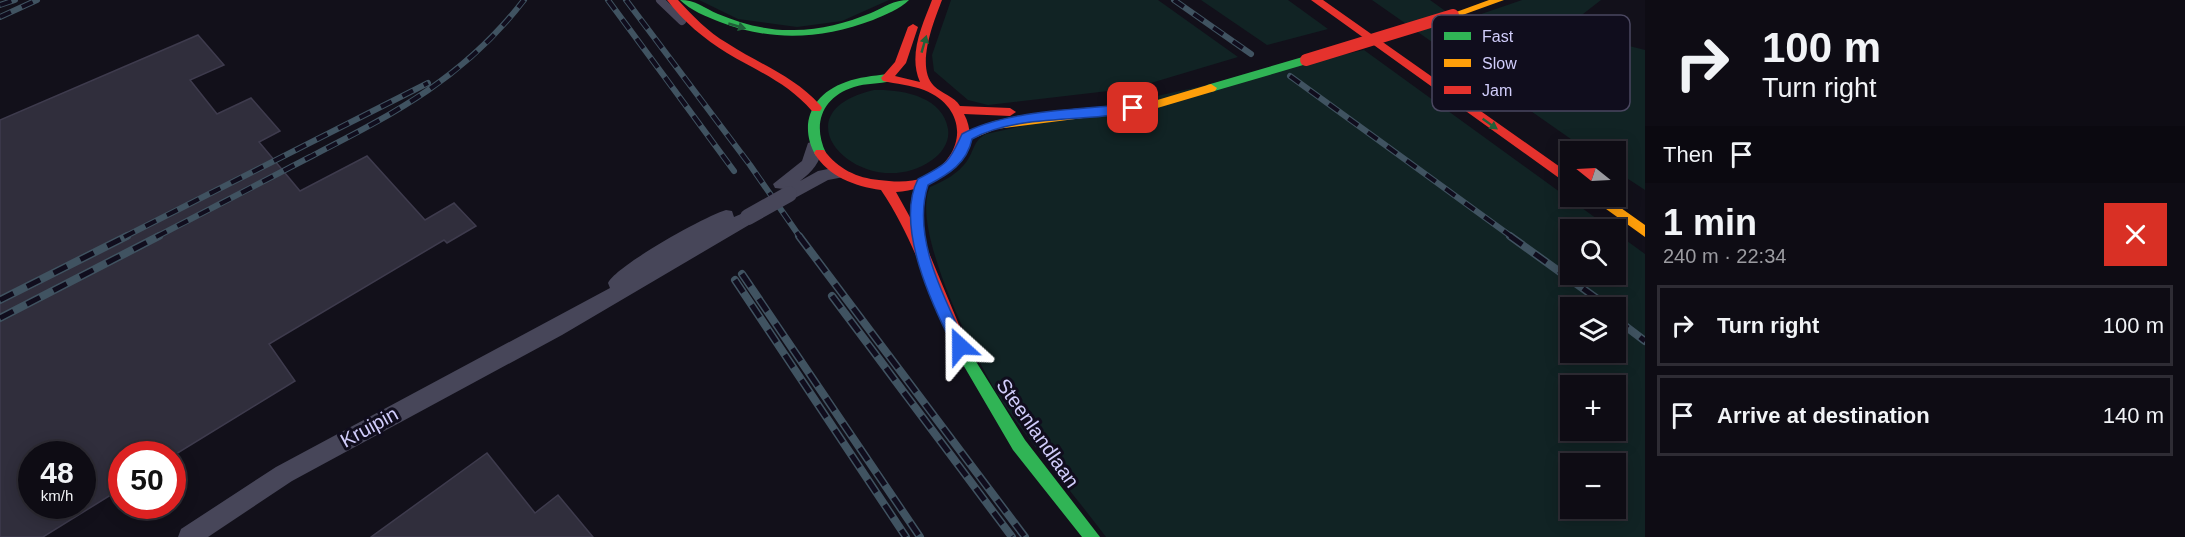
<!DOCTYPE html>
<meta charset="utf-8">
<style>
:root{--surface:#0e0c14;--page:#17151d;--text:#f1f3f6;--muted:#9b9ba0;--line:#2e2c34}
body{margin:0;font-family:Helvetica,sans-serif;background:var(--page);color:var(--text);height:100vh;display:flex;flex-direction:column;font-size:22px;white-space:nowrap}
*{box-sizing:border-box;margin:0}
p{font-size:20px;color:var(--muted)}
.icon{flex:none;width:33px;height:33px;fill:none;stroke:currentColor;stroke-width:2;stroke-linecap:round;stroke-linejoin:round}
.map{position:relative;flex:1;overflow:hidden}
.drawer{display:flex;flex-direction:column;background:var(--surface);width:540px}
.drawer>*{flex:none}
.guide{background:#0e0c14;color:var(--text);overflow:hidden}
.needle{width:39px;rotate:288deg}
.buttons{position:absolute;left:1560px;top:141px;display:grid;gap:12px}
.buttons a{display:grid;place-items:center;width:66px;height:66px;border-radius:0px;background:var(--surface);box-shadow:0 3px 15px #0003,0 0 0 2px var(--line);font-size:30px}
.speed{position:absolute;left:18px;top:441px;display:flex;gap:12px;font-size:30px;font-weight:700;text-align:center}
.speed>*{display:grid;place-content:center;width:78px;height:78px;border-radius:50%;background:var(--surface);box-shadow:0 3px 15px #0003,0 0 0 2px var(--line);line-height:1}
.speed small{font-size:15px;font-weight:400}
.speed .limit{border:9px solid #d22;background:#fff;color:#111}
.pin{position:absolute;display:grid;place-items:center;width:51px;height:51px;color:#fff;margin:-26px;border-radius:12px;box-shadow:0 3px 9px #0006}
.me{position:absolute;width:66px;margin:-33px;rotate:336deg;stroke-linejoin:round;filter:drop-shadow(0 0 4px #0008)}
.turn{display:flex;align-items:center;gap:21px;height:126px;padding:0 18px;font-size:27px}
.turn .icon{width:78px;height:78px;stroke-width:2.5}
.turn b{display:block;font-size:42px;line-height:51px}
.then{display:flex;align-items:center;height:57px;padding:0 18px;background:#0003;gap:12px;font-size:22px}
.round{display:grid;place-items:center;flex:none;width:63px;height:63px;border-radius:0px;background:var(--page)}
.summary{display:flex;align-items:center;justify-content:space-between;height:102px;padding:0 18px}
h1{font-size:36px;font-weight:600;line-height:45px}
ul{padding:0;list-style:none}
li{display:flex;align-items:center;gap:18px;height:81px;margin:0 12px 9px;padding:0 6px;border:3px solid var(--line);border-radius:0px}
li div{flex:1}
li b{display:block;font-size:22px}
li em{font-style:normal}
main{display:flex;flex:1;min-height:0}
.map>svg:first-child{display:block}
.green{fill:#112324;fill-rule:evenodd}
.building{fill:#302e3c;stroke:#3e3b4d;stroke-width:1.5;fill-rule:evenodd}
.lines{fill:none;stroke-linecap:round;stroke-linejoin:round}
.lane{stroke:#474659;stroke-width:8}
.street{fill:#474659;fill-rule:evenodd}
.fast{fill:#30b455;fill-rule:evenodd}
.slow{fill:#ff9f0a;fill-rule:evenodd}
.jam{fill:#e5322d;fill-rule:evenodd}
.rail-far1-casing{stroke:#405361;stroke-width:6}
.rail-casing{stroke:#405361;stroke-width:8}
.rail-far1{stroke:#100d1d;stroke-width:4;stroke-dasharray:12;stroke-linecap:butt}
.rail{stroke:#100d1d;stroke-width:5;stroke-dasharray:15;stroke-linecap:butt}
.street-bridge{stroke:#474659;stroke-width:16}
.jam-bridge{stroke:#e5322d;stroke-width:12}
.oneway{fill:#206039}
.route{fill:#2563eb;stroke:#184099;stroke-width:1.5}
.labels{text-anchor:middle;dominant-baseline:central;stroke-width:6;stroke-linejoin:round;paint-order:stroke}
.street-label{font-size:20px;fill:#d1cdfb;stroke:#100d1d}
.key{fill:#100d1d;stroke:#4a4760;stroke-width:1.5}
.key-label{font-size:16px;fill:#d1cdfb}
</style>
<main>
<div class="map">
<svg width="1645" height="537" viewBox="0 0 1645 537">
<rect width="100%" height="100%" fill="#12101a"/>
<!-- green -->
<path class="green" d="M699,0H889L842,21L797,27L738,19Z
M951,0H1158L1238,57L1134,88L988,105L968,100L934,71L932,55Z
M1201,0H1288L1328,29L1267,45Z
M1372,0H1430L1462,23L1461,21L1522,0H1601L1583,14L1557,28L1645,50V190L1616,171V152L1588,151Z
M1364,50L1611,229L1570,230V274H1616V233L1645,254V537H1106C1072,492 1035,449 1003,403C978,365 909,228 930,187C944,181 958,174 967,161C975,149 973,141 986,134ZM1570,308H1616V352H1570ZM1570,386H1616V430H1570ZM1570,464H1616V508H1570Z
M874,90C901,89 943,96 948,129C950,142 942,153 932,160C866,207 770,114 874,90Z"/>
<!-- building -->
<path class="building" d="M198,35L224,65L190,80L217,114L251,98L280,131L259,142L300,191L367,156L425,220L454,203L476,226L447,243L444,240L269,344L295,381L176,454H122V488L43,537H0V120ZM32,454H82V506H32Z
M487,453L535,513L558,495L593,537H371Z"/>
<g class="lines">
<!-- lane -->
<path class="lane" d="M660,0L682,21"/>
<!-- street -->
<path class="street" d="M814,141L822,147C821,162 812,172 800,181L818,171L838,167L846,173L844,177L828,180L795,198H783L781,194L784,189L775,188L773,184L802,161L808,143Z
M726,210L732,211L734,217L748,211L754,212L757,217L754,222L562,335L292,481L208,537H178L181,529L276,467L610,288L608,283C617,265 705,216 726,210Z"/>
<!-- fast -->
<path class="fast" d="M680,0C696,0 704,8 718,14C742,24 768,31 794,30C821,30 846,23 871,13C885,7 893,0 909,0C900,9 885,15 873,20C822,39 772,42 720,22C707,17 690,10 680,0Z
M1306,56L1312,60L1310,63L1211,92L1205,88L1207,85Z
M887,74L891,75V81C879,84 866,83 854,87C822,97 812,124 826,153L824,156H816C798,125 811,94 846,82C859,77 873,76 887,74Z
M965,350L970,352L1025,440L1100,537H1082L1013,450L958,356L960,352Z"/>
<!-- slow -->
<path class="slow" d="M1489,0H1504L1457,17H1449L1448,15Z
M1211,84L1217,88L1215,91L1154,109L996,129L967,141L961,137L963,134L994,121L1154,101Z
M1588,196H1604L1645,225V237Z"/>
<!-- jam -->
<path class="jam" d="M667,0H678C693,16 708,32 727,43C759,64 794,76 820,105L822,108L820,111H812C788,83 757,71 727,53C704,39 683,21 667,0Z
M932,0H942C934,21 915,67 934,86C942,94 954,96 960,106L1010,108L1016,112L1010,116L964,114C987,157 934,190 896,192L927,248L972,356L970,360L965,362L960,360C932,303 917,243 881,190C854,186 829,177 814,153L816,150H824C838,169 857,178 879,180C894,182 911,183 925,177C967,156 969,108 924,90C911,85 896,84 883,81L881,78L895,62L908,27L913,24L918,27L906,63L895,76L920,82C908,55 922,26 932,0Z
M1311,0H1323L1570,174V184L1566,183Z"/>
<defs>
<path id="rail-far1" d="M608,0L734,171
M626,0L750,165L800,237
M1174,0L1251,54
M0,5L15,0
M0,17L37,0
M1290,76L1512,237
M124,237L428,83
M156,237C207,211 258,184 310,157C395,113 464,78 524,0"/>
<path id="rail" d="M799,236L1025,537
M1510,236L1610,308
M742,274L920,537
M735,280L906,537
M832,296L1012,537
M0,300L127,236
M0,318L159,236
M1616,319L1645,341"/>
</defs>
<!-- rail-far1 casing -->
<use href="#rail-far1" class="rail-far1-casing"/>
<!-- rail casing -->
<use href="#rail" class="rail-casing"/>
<!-- rail-far1 -->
<use href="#rail-far1" class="rail-far1"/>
<!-- rail -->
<use href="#rail" class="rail"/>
<!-- street-bridge -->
<path class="street-bridge" d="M748,217L789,194"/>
<!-- jam-bridge -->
<path class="jam-bridge" d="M1306,60L1453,15"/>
</g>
<!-- one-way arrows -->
<defs><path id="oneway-solid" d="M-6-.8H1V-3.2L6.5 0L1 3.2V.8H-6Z" transform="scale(1.5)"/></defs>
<g class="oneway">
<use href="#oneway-solid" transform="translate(737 26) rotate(16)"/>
<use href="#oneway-solid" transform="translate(924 44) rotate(-74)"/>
<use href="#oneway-solid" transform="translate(1490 124) rotate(35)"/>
</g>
<!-- route -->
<path class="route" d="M1133,104L1139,108L1137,110C1086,124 1018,113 972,139C967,163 949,174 928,185C911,238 945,299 967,346L960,352L955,350C933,307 894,226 918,179C947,164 949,163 962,134C1004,110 1084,109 1133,104Z"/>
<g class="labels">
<!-- street labels -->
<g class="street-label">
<text transform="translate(369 427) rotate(-29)">Kruipin</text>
<text transform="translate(1038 433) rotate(55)">Steenlandlaan</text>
</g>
</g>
<!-- legend -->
<rect x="1432" y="15" width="198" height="96" rx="9" class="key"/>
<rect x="1444" y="32" width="27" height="8" fill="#30b455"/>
<rect x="1444" y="59" width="27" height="8" fill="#ff9f0a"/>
<rect x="1444" y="86" width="27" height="8" fill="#e5322d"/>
<g class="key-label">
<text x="1482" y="42">Fast</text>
<text x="1482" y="69">Slow</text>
<text x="1482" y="96">Jam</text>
</g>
</svg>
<div class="buttons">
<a><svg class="needle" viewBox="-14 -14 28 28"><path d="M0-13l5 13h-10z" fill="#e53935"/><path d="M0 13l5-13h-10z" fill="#9b9ba0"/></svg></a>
<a><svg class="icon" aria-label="search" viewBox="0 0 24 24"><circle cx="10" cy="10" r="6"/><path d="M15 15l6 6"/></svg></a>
<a><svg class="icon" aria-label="layers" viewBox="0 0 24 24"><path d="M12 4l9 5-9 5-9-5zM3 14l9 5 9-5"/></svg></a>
<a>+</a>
<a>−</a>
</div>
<div class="speed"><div>48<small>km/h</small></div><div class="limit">50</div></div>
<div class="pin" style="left:1133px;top:108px;background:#d93025"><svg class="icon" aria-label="arrive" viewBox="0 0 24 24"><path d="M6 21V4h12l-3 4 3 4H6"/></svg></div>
<svg class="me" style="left:960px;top:346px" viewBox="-20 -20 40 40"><path d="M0-17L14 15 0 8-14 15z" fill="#2563eb" stroke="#fff" stroke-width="4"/></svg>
</div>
<section class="drawer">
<div class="guide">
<div class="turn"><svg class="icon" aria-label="right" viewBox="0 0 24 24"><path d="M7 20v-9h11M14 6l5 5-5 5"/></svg><div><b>100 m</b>Turn right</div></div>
<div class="then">Then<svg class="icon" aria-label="arrive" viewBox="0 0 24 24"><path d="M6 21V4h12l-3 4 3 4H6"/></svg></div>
</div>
<div class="summary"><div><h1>1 min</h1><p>240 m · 22:34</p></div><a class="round" style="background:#d93025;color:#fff"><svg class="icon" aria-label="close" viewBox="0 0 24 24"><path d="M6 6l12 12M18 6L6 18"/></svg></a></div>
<ul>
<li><svg class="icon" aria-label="right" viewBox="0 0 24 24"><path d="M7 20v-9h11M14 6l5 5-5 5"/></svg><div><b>Turn right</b></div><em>100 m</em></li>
<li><svg class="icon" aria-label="arrive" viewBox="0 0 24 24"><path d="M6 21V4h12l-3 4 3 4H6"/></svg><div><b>Arrive at destination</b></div><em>140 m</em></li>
</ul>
</section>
</main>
